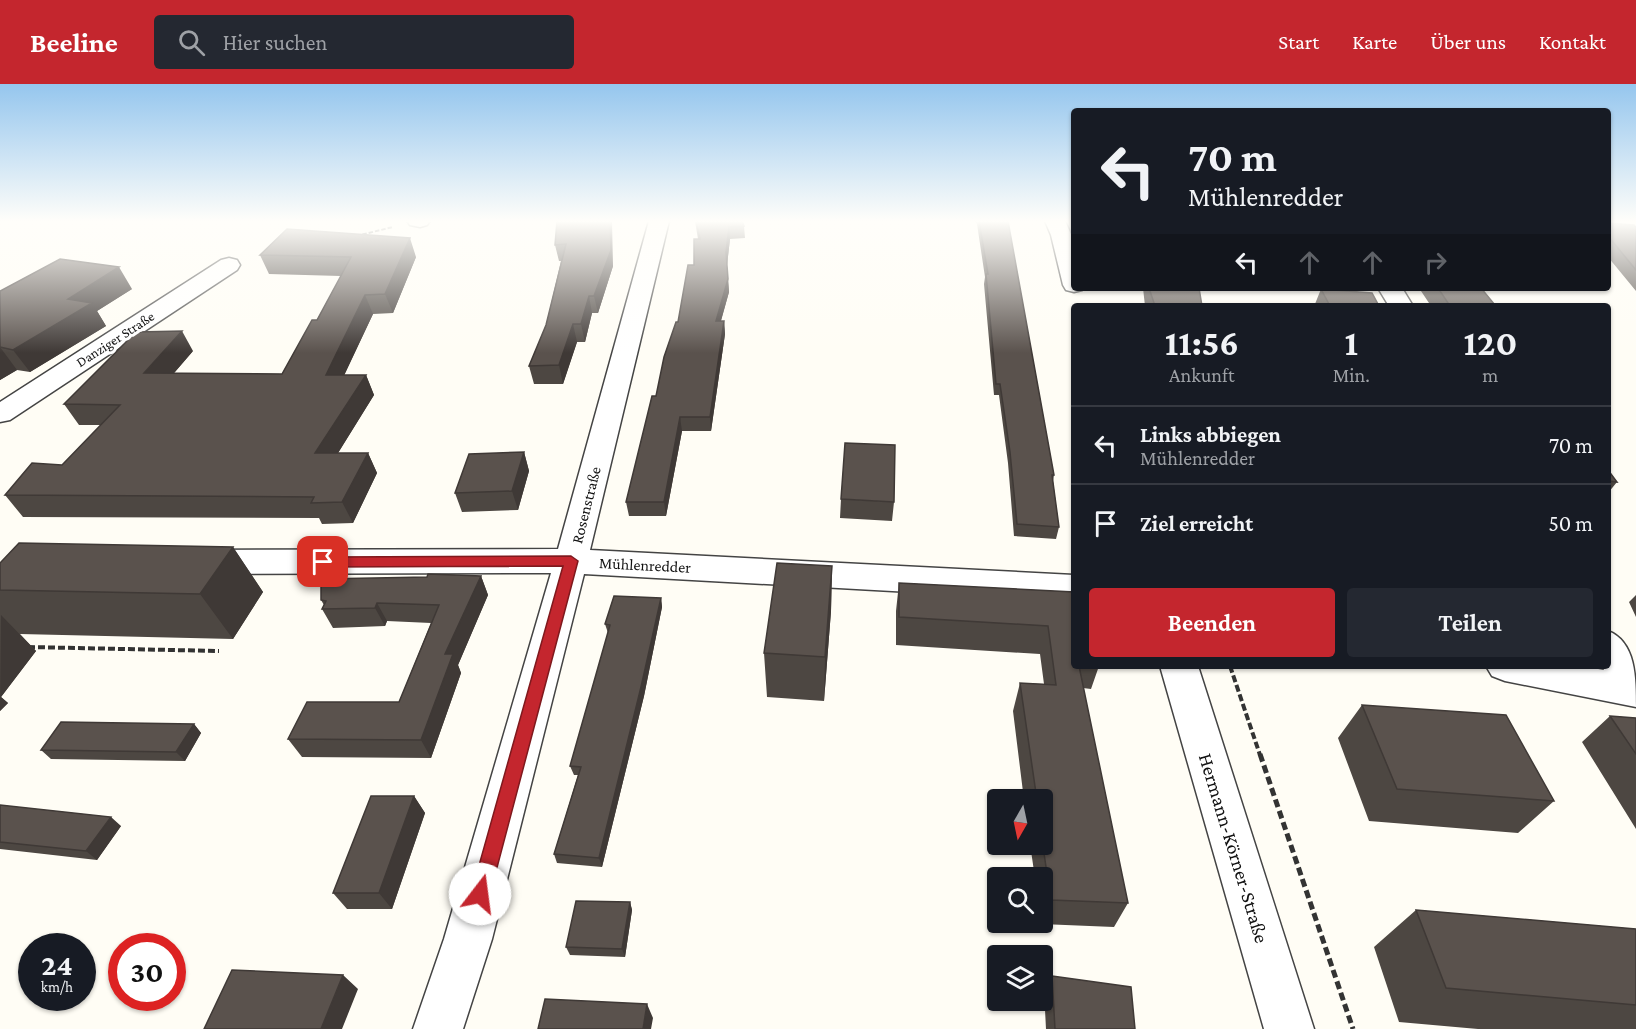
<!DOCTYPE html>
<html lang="de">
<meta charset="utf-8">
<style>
:root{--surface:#171b24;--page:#242831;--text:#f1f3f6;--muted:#9ea1a6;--line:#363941;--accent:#c4262e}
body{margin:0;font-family:"Crimson Pro",serif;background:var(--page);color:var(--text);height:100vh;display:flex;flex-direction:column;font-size:22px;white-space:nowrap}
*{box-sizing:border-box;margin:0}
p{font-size:20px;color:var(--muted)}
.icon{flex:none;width:33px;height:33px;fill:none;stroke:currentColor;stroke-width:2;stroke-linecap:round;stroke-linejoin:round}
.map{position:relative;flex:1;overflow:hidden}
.drawer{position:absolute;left:1071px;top:219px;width:540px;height:366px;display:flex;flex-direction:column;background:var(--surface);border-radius:6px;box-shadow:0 2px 4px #0004}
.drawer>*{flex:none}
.hud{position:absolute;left:1071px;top:24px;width:540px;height:183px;border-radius:6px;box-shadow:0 2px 4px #0004;background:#171b24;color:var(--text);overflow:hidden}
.needle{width:39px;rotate:189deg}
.controls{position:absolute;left:987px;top:705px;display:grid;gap:12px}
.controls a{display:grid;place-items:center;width:66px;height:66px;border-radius:6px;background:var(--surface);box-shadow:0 2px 4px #0004;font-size:30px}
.speed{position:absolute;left:18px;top:849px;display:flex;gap:12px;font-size:30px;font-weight:700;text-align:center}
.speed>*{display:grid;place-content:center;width:78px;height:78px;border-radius:50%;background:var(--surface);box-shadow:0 2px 4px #0004;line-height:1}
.speed small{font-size:15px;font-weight:400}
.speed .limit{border:9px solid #d22;background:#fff;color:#111}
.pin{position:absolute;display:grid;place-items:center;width:51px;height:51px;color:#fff;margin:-26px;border-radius:12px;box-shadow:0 3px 9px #0006}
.me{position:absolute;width:66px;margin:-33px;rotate:15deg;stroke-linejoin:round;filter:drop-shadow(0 0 4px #0008)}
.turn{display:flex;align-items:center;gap:21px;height:126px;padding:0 18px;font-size:27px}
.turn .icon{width:78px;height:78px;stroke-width:2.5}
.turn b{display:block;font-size:42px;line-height:51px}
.lanes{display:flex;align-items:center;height:57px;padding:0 18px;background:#0003;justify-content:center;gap:30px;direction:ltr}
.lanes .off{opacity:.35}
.eta{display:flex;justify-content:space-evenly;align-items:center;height:102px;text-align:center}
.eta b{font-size:36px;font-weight:700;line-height:42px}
.primary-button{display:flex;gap:12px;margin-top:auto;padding:12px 18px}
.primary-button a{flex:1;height:69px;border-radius:6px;background:var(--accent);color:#fff;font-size:24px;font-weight:700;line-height:69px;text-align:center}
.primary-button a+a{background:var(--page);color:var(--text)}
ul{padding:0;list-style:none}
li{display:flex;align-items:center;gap:18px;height:78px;padding:0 18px;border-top:2px solid var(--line)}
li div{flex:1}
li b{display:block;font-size:22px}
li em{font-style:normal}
header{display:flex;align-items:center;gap:36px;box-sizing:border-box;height:84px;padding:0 30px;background:var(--accent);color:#fff}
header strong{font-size:28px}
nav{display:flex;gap:33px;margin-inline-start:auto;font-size:21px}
.search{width:420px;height:54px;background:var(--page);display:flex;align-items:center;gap:15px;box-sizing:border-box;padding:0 21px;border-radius:6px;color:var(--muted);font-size:22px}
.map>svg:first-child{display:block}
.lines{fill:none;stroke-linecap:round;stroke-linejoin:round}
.street-casing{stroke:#444;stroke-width:3}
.path-far2{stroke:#333;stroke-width:2;stroke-dasharray:4.5 2;stroke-linecap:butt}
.path-far1{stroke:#333;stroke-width:4;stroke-dasharray:7 3;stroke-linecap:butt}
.path{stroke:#333;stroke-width:5;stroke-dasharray:8 4;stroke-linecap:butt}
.street{fill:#fff;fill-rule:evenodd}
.wall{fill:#4d4742}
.shaded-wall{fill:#3f3936}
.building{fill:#5a524d;stroke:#3f3936;stroke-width:1.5}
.route{fill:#c4262e;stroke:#7f191e;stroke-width:1.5}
.labels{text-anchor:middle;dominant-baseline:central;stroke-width:6;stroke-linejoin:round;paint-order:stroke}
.far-street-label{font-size:14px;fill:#111;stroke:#fff}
.street-label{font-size:16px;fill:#111;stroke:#fff}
.near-street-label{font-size:20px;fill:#111;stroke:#fff}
</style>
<header>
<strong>Beeline</strong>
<div class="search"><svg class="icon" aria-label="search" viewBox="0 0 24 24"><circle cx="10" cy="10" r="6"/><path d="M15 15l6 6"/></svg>Hier suchen</div>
<nav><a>Start</a><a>Karte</a><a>Über uns</a><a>Kontakt</a></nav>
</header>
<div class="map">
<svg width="1636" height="945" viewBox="0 0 1636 945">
<rect width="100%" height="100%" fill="#fffdf5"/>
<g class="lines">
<defs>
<path id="street" d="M407,137H430L427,141L420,143L410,141Z
M649,137H669L590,466L1074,491V517L584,490L492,855L463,945H413L444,855L551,489L200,490L188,486L183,478L188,470L200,466L558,465Z
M1045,137H1065L1074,157V204H1083L1082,206L1074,208L1066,206L1063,201L1051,151Z
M229,174L237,176L240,181L237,186L10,336L0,338V318L221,176Z
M1378,204H1402L1413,222H1389Z
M1608,547C1636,558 1636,594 1636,623L1505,597L1492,592L1486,582H1581L1604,586L1602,582H1608Z
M1160,582H1198L1314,945H1264Z"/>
</defs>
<!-- street casing -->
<use href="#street" class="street-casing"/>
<!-- path-far2 -->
<path class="path-far2" d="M356,152L393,143"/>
<!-- path-far1 -->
<path class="path-far1" d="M28,563L219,567
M1230,582L1260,671"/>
<!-- path -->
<path class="path" d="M1260,670L1353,945"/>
<!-- street -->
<use href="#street" class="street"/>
</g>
<!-- wall -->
<path class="wall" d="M557,137L613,182L598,229H592L585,258H577L563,300H534L529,282L546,241L561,177H559L555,161Z
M695,137H742L744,142L745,154L730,155L727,181L729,208L721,237H724L725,250L711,347H682L666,432H629L626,418L694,181L698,155Z
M975,137H1008L1054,391L1053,397L1059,443L1056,455L1014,452L1008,379L999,311H994L984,200L985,193L977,140Z
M1608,139L1636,143V207L1608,173Z
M260,171L416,173L393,229L373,230L344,291H366L374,311L338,369H368L377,389L353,439L322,440L319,434L23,433L5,411L62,381L101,341H79L64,320L193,267L174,289L282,290L317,236L341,192L269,190Z
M1143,204H1199L1202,222H1145Z
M1419,204H1481L1495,221L1494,222H1431Z
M132,205L97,227L106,242L30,288L17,286L0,296V207Z
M1321,205L1379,222H1316L1315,220Z
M524,368L529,387L518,426L462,428L455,409Z
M1608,386L1617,398L1608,409Z
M841,415L894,418L892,437L840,434Z
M233,463L263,508L233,555L20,550L36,567L1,613L8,619L0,627V479Z
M832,482L831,527L824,617L767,613L764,569Z
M481,492L488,511L458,581L461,589L431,674L302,673L288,655L399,618L431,539L387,537L385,542L333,544L322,525L324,521L321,516Z
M899,499L1074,508V582H1099L1091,605L1083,604L1128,819L1114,843L1041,840V838H1042V794H1035L1030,760H1042V716H1024L1013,627L1020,599L1044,600L1040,570L896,561V527Z
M1636,511V533L1629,518Z
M661,514L662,523L644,612L602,783L557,779L554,770L578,691H574L570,682L608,549L605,540Z
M1362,621L1554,717L1518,749L1369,737L1338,654Z
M1610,632L1636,634V745L1582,658Z
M194,640L201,649L185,677L51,675L41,666Z
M414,712L425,729L392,825H347L333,809Z
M0,721L121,742L97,776L0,765Z
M630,818L632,826L625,873L570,871L566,863Z
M1416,826L1636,845V945H1478L1399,938L1374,863Z
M1052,892L1135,945H1046L1044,906Z"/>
<!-- shaded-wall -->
<path class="shaded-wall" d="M610,137H612L613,182L598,229L594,212Z
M729,143L730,155L727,181L726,168Z
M410,154L416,173L393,229L385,210Z
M119,183L132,205L97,227L106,242L30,288L13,266L68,215Z
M728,195L729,208L717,250L716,237Z
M365,211L373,230L335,311L326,291Z
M589,212L592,229L585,258L581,240Z
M724,237L725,250L711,347L710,333Z
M573,240L577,258L563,300L559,281Z
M182,247L193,267L156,310L144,289Z
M0,263L17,286L0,296Z
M366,291L374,311L325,390L315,369Z
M680,333L682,347L666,432L664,418Z
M524,368L529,387L518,426L512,407Z
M368,369L377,389L353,439L342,418Z
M233,463L263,508L233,555L200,510Z
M832,482L831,527L824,617L825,573Z
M481,492L488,511L458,581L461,589L431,674L421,656L445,570Z
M661,514L662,523L644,612L602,783L599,774Z
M377,519L387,537L385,542L375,524Z
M1,531L36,567L1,613L8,619L0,627Z
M194,640L201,649L185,677L176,668Z
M414,712L425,729L392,825L379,809Z
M111,733L121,742L97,776L86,767Z
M630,818L632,826L625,873L622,865Z
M343,891L358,905L342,945H321Z
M647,920L653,934L651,945H643Z"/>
<!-- building -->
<path class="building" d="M557,137H610L611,166L594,212H589L581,240H573L559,281L529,282L546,241L566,160L555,161Z
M696,137H742L744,142L729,143L726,168L728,195L716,237H724L710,333H680L664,418H626L652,312H656L664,273L676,238H678L688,181H694V155H700Z
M979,137H1008L1054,391H1052L1059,443L1017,440L1010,368L1000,300H996L986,190H988Z
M1608,139L1634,141L1636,143V186L1608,152Z
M287,145L410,154L385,210L365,211L326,291H366L315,369H368L342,418L311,419L314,413L5,411L32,379L62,381L120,321L64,320L136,248L182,247L144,289L282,290L312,236H317L351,173L260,171Z
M60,175L119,183L68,215L92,219L13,266L0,263V207Z
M1149,204H1199L1202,222H1155Z
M1438,204H1481L1495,221L1482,220L1484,222H1450Z
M1321,205L1372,209L1379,222H1330Z
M845,359L895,361L894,418L841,415Z
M524,368L512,407L455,409L469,370Z
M1608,386L1617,398L1608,397Z
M19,459L233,463L200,510L0,506V479Z
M777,479L832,482L825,573L764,569Z
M428,490L481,492L445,570H453L421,656L288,655L307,618H399L439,521L377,519L375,524L322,525L326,517L321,516V495L427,493Z
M899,499L1074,508V582H1079L1128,819L1051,816L1042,756V716H1037L1020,599L1056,601L1048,542L899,533Z
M614,512L661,514L641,603L599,774L554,770L581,683L570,682L610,541L605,540Z
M1362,621L1506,631L1554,717L1397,705Z
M1610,632L1636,634V670Z
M61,638L194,640L176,668L41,666Z
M371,712H414L379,809H333Z
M0,721L111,733L86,767L0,758Z
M576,817L630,818L622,865L566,863Z
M1416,826L1636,845V921L1446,904Z
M232,886L343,891L321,945H204Z
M1052,892L1131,903L1135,945H1055Z
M545,915L647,920L643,945H538Z"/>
<!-- sky -->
<linearGradient id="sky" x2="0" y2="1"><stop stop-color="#95c6ee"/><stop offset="0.51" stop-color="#fffefa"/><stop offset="1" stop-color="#fffefa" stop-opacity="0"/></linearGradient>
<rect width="1636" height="269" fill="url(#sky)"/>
<!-- route -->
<path class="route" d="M571,472L578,477L490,810L487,817L480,819L473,817L471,810L563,482L323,483L316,478L323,473Z"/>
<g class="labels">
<!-- far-street labels -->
<g class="far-street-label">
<text transform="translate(115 255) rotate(-33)">Danziger Straße</text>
</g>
<!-- street labels -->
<g class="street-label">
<text transform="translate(586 421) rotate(-76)">Rosenstraße</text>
<text transform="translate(645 481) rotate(3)">Mühlenredder</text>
</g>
<!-- near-street labels -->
<g class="near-street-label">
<text transform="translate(1234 764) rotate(73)">Hermann-Körner-Straße</text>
</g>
</g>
</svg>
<div class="controls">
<a><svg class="needle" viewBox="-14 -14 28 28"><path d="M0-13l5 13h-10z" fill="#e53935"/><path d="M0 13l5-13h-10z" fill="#9ea1a6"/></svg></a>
<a><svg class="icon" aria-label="search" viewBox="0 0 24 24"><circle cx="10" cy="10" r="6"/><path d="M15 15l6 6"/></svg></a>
<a><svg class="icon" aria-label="layers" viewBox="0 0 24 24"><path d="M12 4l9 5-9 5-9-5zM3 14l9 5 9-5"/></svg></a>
</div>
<div class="speed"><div>24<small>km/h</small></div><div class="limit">30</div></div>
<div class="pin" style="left:323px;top:478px;background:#d93025"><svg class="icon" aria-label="arrive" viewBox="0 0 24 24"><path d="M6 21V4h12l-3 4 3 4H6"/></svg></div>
<svg class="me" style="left:480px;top:810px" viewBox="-20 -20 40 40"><circle r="19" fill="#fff"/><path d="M0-13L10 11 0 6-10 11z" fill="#c4262e"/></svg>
<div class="hud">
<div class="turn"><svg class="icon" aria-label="left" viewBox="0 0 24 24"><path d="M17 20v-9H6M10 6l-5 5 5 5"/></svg><div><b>70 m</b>Mühlenredder</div></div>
<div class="lanes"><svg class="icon" aria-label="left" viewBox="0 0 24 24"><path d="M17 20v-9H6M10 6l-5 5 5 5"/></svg><svg class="icon off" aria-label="ahead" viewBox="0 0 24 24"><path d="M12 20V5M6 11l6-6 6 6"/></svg><svg class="icon off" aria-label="ahead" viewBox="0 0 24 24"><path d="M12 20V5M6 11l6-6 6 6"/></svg><svg class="icon off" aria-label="right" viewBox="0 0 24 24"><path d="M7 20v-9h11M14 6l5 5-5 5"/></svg></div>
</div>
<section class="drawer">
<div class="eta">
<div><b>11:56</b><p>Ankunft</p></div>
<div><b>1</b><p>Min.</p></div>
<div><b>120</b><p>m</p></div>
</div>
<ul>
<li><svg class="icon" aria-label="left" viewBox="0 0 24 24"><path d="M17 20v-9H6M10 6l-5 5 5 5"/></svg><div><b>Links abbiegen</b><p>Mühlenredder</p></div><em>70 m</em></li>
<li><svg class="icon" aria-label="arrive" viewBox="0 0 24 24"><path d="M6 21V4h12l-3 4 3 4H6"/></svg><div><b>Ziel erreicht</b></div><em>50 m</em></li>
</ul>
<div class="primary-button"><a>Beenden</a><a>Teilen</a></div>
</section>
</div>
